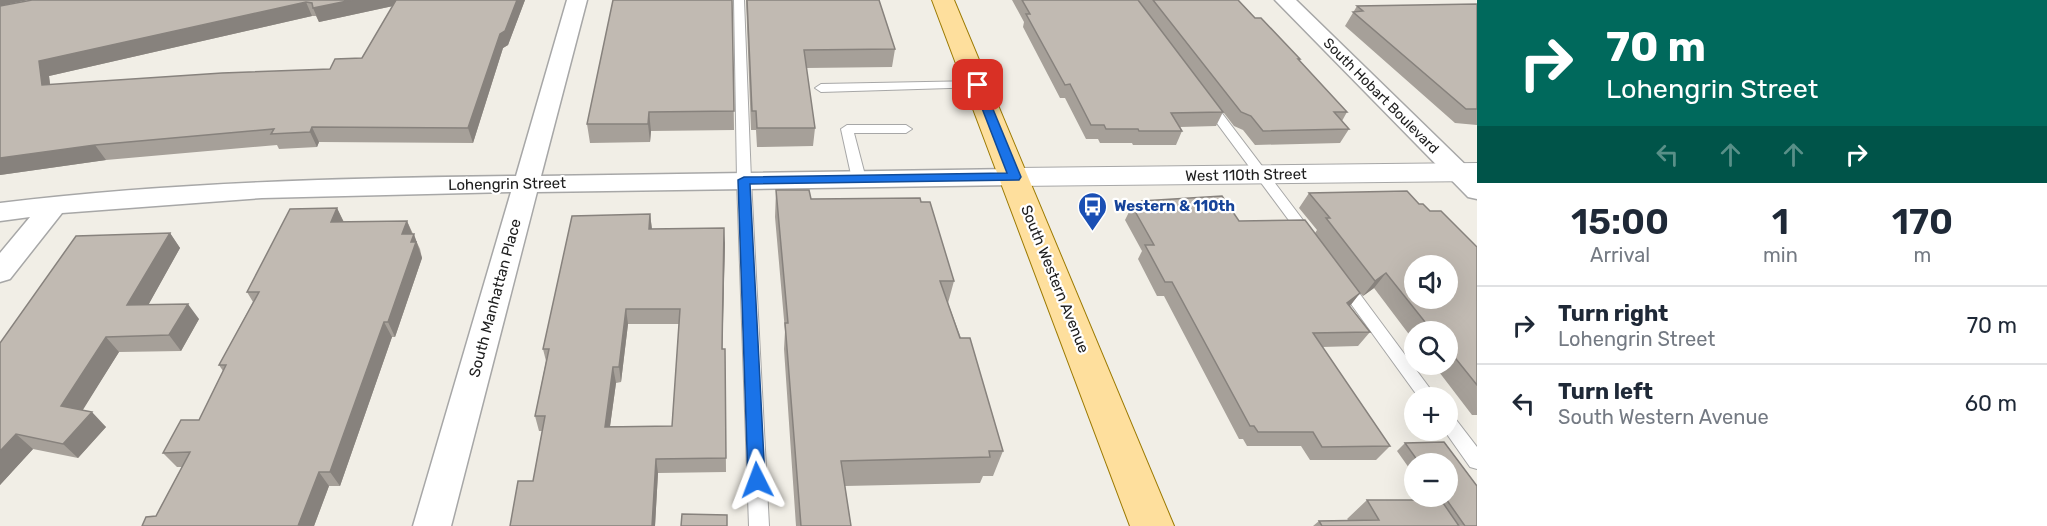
<!DOCTYPE html>
<meta charset="utf-8">
<style>
:root{--surface:#fff;--page:#f2f2f3;--text:#1f2937;--muted:#747a83;--line:#e0e1e3}
body{margin:0;font-family:Rubik,sans-serif;background:var(--page);color:var(--text);height:100vh;display:flex;flex-direction:column;font-size:22px;white-space:nowrap}
*{box-sizing:border-box;margin:0}
p{font-size:20px;color:var(--muted)}
.icon{flex:none;width:33px;height:33px;fill:none;stroke:currentColor;stroke-width:2;stroke-linecap:round;stroke-linejoin:round}
.map{position:relative;flex:1;overflow:hidden}
.details{display:flex;flex-direction:column;background:var(--surface);width:570px}
.details>*{flex:none}
.banner{background:#00695c;color:#fff;overflow:hidden}
.fabs{position:absolute;left:1404px;top:255px;display:grid;gap:12px}
.fabs a{display:grid;place-items:center;width:54px;height:54px;border-radius:50%;background:var(--surface);box-shadow:0 6px 24px #0002;font-size:30px}
.pin{position:absolute;display:grid;place-items:center;width:51px;height:51px;color:#fff;margin:-26px;border-radius:12px;box-shadow:0 3px 9px #0006}
.me{position:absolute;width:66px;margin:-33px;rotate:357deg;stroke-linejoin:round;filter:drop-shadow(0 0 4px #0008)}
.turn{display:flex;align-items:center;gap:21px;height:126px;padding:0 30px;font-size:27px}
.turn .icon{width:78px;height:78px;stroke-width:2.5}
.turn b{display:block;font-size:42px;line-height:51px}
.lanes{display:flex;align-items:center;height:57px;padding:0 30px;background:#0003;justify-content:center;gap:30px;direction:ltr}
.lanes .off{opacity:.35}
.eta{display:flex;justify-content:space-evenly;align-items:center;height:102px;text-align:center}
.eta b{font-size:36px;font-weight:600;line-height:42px}
ul{padding:0;list-style:none}
li{display:flex;align-items:center;gap:18px;height:78px;padding:0 30px;border-top:2px solid var(--line)}
li div{flex:1}
li b{display:block;font-size:22px}
li em{font-style:normal}
main{display:flex;flex:1;min-height:0}
.map>svg:first-child{display:block}
.lines{fill:none;stroke-linecap:round;stroke-linejoin:round}
.service-casing{stroke:#a7a7a7;stroke-width:2}
.minor-casing{stroke:#a7a7a7;stroke-width:3}
.tertiary-casing{stroke:#a7a7a7;stroke-width:2}
.primary-casing{stroke:#9b7900;stroke-width:2}
.service{fill:#fff;fill-rule:evenodd}
.minor{fill:#fff;fill-rule:evenodd}
.tertiary{fill:#fff;fill-rule:evenodd}
.primary{fill:#fedf9d;fill-rule:evenodd}
.wall{fill:#a6a099;fill-rule:evenodd}
.shaded-wall{fill:#87827d}
.building{fill:#c1bab2;stroke:#87827d;stroke-width:1.5;fill-rule:evenodd}
.route{fill:#1a73e8;stroke:#114b97;stroke-width:1.5}
.labels{text-anchor:middle;dominant-baseline:central;stroke-width:4.5;stroke-linejoin:round;paint-order:stroke}
.far-street-label{font-size:14px;fill:#202020;stroke:#fff}
.street-label{font-size:15px;fill:#202020;stroke:#fff}
.transit-label{font-size:15px;font-weight:bold;fill:#164399;stroke:#fff;text-anchor:start}
</style>
<main>
<div class="map">
<svg width="1477" height="526" viewBox="0 0 1477 526">
<rect width="100%" height="100%" fill="#f1eee6"/>
<g class="lines">
<defs>
<path id="service" d="M734,0H744L751,180L769,526H749L737,180Z
M978,81L984,85L982,87L821,92L815,88L821,84Z
M1208,99L1212,100L1312,232L1314,235L1312,238H1302L1202,103Z
M847,125H906L912,129L906,133H854L866,179L859,183L852,179L841,129Z
M1343,276L1348,278L1437,398H1419L1338,286L1335,282L1338,278Z
M1448,414L1454,417L1477,447V469L1470,467L1444,430H1448Z"/>
<path id="minor" d="M567,0H587L541,176L1014,169L1023,171L1027,177L1023,183L1014,185L537,192L451,526H413L511,192L262,198L62,213L10,279L0,282V253L30,217L0,221V203C171,182 343,178 516,176Z
M1275,0H1296L1477,176V199L1468,197Z"/>
<path id="tertiary" d="M1477,163V181L1014,186L1004,184L999,177L1004,170L1014,168Z"/>
<path id="primary" d="M932,0H954L1174,526H1130Z"/>
</defs>
<!-- service casing -->
<use href="#service" class="service-casing"/>
<!-- minor casing -->
<use href="#minor" class="minor-casing"/>
<!-- tertiary casing -->
<use href="#tertiary" class="tertiary-casing"/>
<!-- primary casing -->
<use href="#primary" class="primary-casing"/>
<!-- service -->
<use href="#service" class="service"/>
<!-- minor -->
<use href="#minor" class="minor"/>
<!-- tertiary -->
<use href="#tertiary" class="tertiary"/>
<!-- primary -->
<use href="#primary" class="primary"/>
</g>
<!-- wall -->
<path class="wall" d="M32,0H525L508,45L503,48L473,143L319,142L317,147L279,149L277,145L106,160L0,175ZM393,6L362,58L330,69L50,85L49,76L312,16H316L319,22Z
M732,0L734,130L651,131L650,142L590,143L587,124Z
M746,0H879L895,49L892,67L806,68L815,128L813,146L757,147L756,130H751Z
M1012,0H1238L1255,18L1300,59V61L1347,112L1342,121L1349,129L1340,143L1255,145L1243,130L1234,126L1190,69L1223,112L1216,126L1180,127L1182,131L1176,145H1133L1132,143H1100L1098,139H1086L1065,98H1060L1023,27L1024,22Z
M1477,4V125L1455,123L1345,26L1357,6Z
M776,190L811,199L954,281L948,303L1003,451L993,476H983L980,483L845,486L851,526H796L784,349L785,331L775,217Z
M1309,193L1419,204L1430,211L1477,247V415H1472L1433,364H1448V332H1414V341L1374,288L1363,296L1360,293L1350,306L1370,332L1358,346L1322,347L1390,446L1376,460H1310L1301,446H1247L1243,439H1239L1164,296H1157L1138,259L1142,251L1125,220L1132,206H1140L1142,201L1239,221L1315,233L1317,230L1299,208Z
M337,208L344,222L407,221L420,249L422,258L395,337H392L340,486H329L314,526H142L156,516L182,467H177L163,453L199,420L223,371L219,365L253,302L247,292Z
M650,214L652,229L725,243L722,349H725L726,472L658,473L655,526H510L533,481L542,431H539L535,416L546,361L543,349ZM628,324H679L672,426H610L616,383L621,382Z
M170,233L180,248L148,305L199,319L181,351L119,352L82,410L106,427L78,458L33,449L0,485V343Z
M1444,442L1477,486V526H1313L1319,521L1348,520L1347,519L1367,500H1432L1430,496H1448V464H1414V475L1397,451L1405,443Z"/>
<!-- shaded-wall -->
<path class="shaded-wall" d="M0,0H29L0,6Z
M352,0H406L407,3L319,22L313,8Z
M517,0H525L508,45L503,48L473,143L468,128L500,34Z
M306,2L312,16L49,76L52,100L42,85L39,61Z
M649,112L651,131L650,142L648,124Z
M312,127L319,142L317,147L310,132Z
M95,145L106,160L0,175V158Z
M337,208L344,223L331,222Z
M650,214L652,230L649,229Z
M407,221L413,236L414,234L422,258L395,337L388,322L402,234Z
M724,228L725,243L722,364V349Z
M170,233L180,248L140,320L127,305Z
M1386,273L1374,288L1363,296L1375,281Z
M1360,293L1349,307L1347,303Z
M188,304L199,319L181,351L169,335Z
M626,309L628,324L621,382L619,367Z
M384,322L392,337L340,486L330,472Z
M106,337L119,352L76,421L61,406Z
M613,367L616,383L608,441L605,427Z
M92,412L106,427L78,458L63,444Z
M16,434L33,449L0,485V451Z
M656,459L658,473L655,526H652Z
M319,472L329,486L314,526H298Z"/>
<!-- building -->
<path class="building" d="M32,0H352L313,8L312,3L306,2L39,61L42,85L222,73L330,69L335,59L362,58L396,0H517L505,31L500,34L468,128L312,127L310,132L271,134L274,129L95,145L0,158V6Z
M613,0H732L734,111L649,112L648,124H587Z
M747,0H879L895,49L804,50L815,128H757L756,111H752Z
M1022,0H1138L1223,112L1171,113L1182,131H1139L1138,129H1106L1104,125H1091L1070,84L1065,85L1026,14H1030Z
M1153,0H1238L1255,18H1261L1300,59H1298L1347,112H1334L1349,129L1263,131L1251,116L1241,112Z
M1477,4V109H1466L1353,12L1363,11L1357,6Z
M776,190H809L811,199L920,198L921,202H930L954,281H940L960,338H970L1003,451H989L990,457L841,461L851,526H801L785,323H788Z
M1407,191L1419,204H1423L1430,211H1441L1477,247V385L1448,349V332H1433L1386,273L1375,281L1326,218H1330L1309,193ZM1414,266H1448V298H1414Z
M1222,196L1239,221L1305,220L1360,293L1347,303L1370,332L1313,333L1390,446L1322,447L1313,432H1258L1254,426H1250L1172,282H1165L1145,245H1154L1132,206L1145,205L1142,201Z
M337,208L331,222L407,221L402,234H414L411,242H416L388,322H384L330,472H319L298,526H142L146,517L156,516L190,452L163,453L181,420H199L226,365H219L259,292H247L290,209Z
M650,214L649,229L724,228L722,349H725L726,458L656,459L652,526H510L518,481H533L545,416H535L549,349H543L572,216ZM626,309H680L672,426L605,427L613,367H619Z
M170,233L127,305L188,304L169,335L106,337L61,406L92,412L63,444L16,434L0,451V343L76,236Z
M1444,442L1477,486V526H1465L1444,496H1448V464H1420L1405,443Z
M1367,500H1441L1459,526H1322L1319,521L1379,520Z
M682,514L727,515V526H681Z"/>
<!-- route -->
<path class="route" d="M978,82L983,85L1021,177L1019,180L750,184L765,480L763,485L757,488L751,485L748,480L738,180L744,177L1007,173L973,85Z"/>
<!-- icons -->
<defs>
<symbol id="bus-pin" viewBox="-11 -11 22 30"><path d="M0 17L-7.5 6A9.5 9.5 0 1 1 7.5 6Z" fill="#1a4fb4" stroke="#fff"/><path d="M-5-6H5V4H4V6H2V4H-2V6H-4V4H-5ZM-3.5-4V0h7V-4ZM-3.5 1.2v1.5H-2V1.2ZM2 1.2v1.5H3.5V1.2Z" fill="#fff"/></symbol>
</defs>
<g fill-rule="evenodd">
<use href="#bus-pin" x="1076" y="190" width="33" height="45"/>
</g>
<g class="labels">
<!-- far-street labels -->
<g class="far-street-label">
<text transform="translate(1381 96) rotate(45)">South Hobart Boulevard</text>
</g>
<!-- street labels -->
<g class="street-label">
<text transform="translate(1246 175) rotate(-1)">West 110th Street</text>
<text transform="translate(507 184) rotate(-1)">Lohengrin Street</text>
<text transform="translate(1055 279) rotate(68)">South Western Avenue</text>
<text transform="translate(495 298) rotate(-75)">South Manhattan Place</text>
</g>
<!-- transit labels -->
<g class="transit-label">
<text x="1114" y="206">Western &amp; 110th</text>
</g>
</g>
</svg>
<div class="fabs">
<a><svg class="icon" aria-label="sound" viewBox="0 0 24 24"><path d="M4 9h4l5-4v14l-5-4H4zM17 9q2 3 0 6"/></svg></a>
<a><svg class="icon" aria-label="search" viewBox="0 0 24 24"><circle cx="10" cy="10" r="6"/><path d="M15 15l6 6"/></svg></a>
<a>+</a>
<a>−</a>
</div>
<div class="pin" style="left:978px;top:85px;background:#d93025"><svg class="icon" aria-label="arrive" viewBox="0 0 24 24"><path d="M6 21V4h12l-3 4 3 4H6"/></svg></div>
<svg class="me" style="left:757px;top:480px" viewBox="-20 -20 40 40"><path d="M0-17L14 15 0 8-14 15z" fill="#1a73e8" stroke="#fff" stroke-width="4"/></svg>
</div>
<section class="details">
<div class="banner">
<div class="turn"><svg class="icon" aria-label="right" viewBox="0 0 24 24"><path d="M7 20v-9h11M14 6l5 5-5 5"/></svg><div><b>70 m</b>Lohengrin Street</div></div>
<div class="lanes"><svg class="icon off" aria-label="left" viewBox="0 0 24 24"><path d="M17 20v-9H6M10 6l-5 5 5 5"/></svg><svg class="icon off" aria-label="ahead" viewBox="0 0 24 24"><path d="M12 20V5M6 11l6-6 6 6"/></svg><svg class="icon off" aria-label="ahead" viewBox="0 0 24 24"><path d="M12 20V5M6 11l6-6 6 6"/></svg><svg class="icon" aria-label="right" viewBox="0 0 24 24"><path d="M7 20v-9h11M14 6l5 5-5 5"/></svg></div>
</div>
<div class="eta">
<div><b>15:00</b><p>Arrival</p></div>
<div><b>1</b><p>min</p></div>
<div><b>170</b><p>m</p></div>
</div>
<ul>
<li><svg class="icon" aria-label="right" viewBox="0 0 24 24"><path d="M7 20v-9h11M14 6l5 5-5 5"/></svg><div><b>Turn right</b><p>Lohengrin Street</p></div><em>70 m</em></li>
<li><svg class="icon" aria-label="left" viewBox="0 0 24 24"><path d="M17 20v-9H6M10 6l-5 5 5 5"/></svg><div><b>Turn left</b><p>South Western Avenue</p></div><em>60 m</em></li>
</ul>
</section>
</main>
